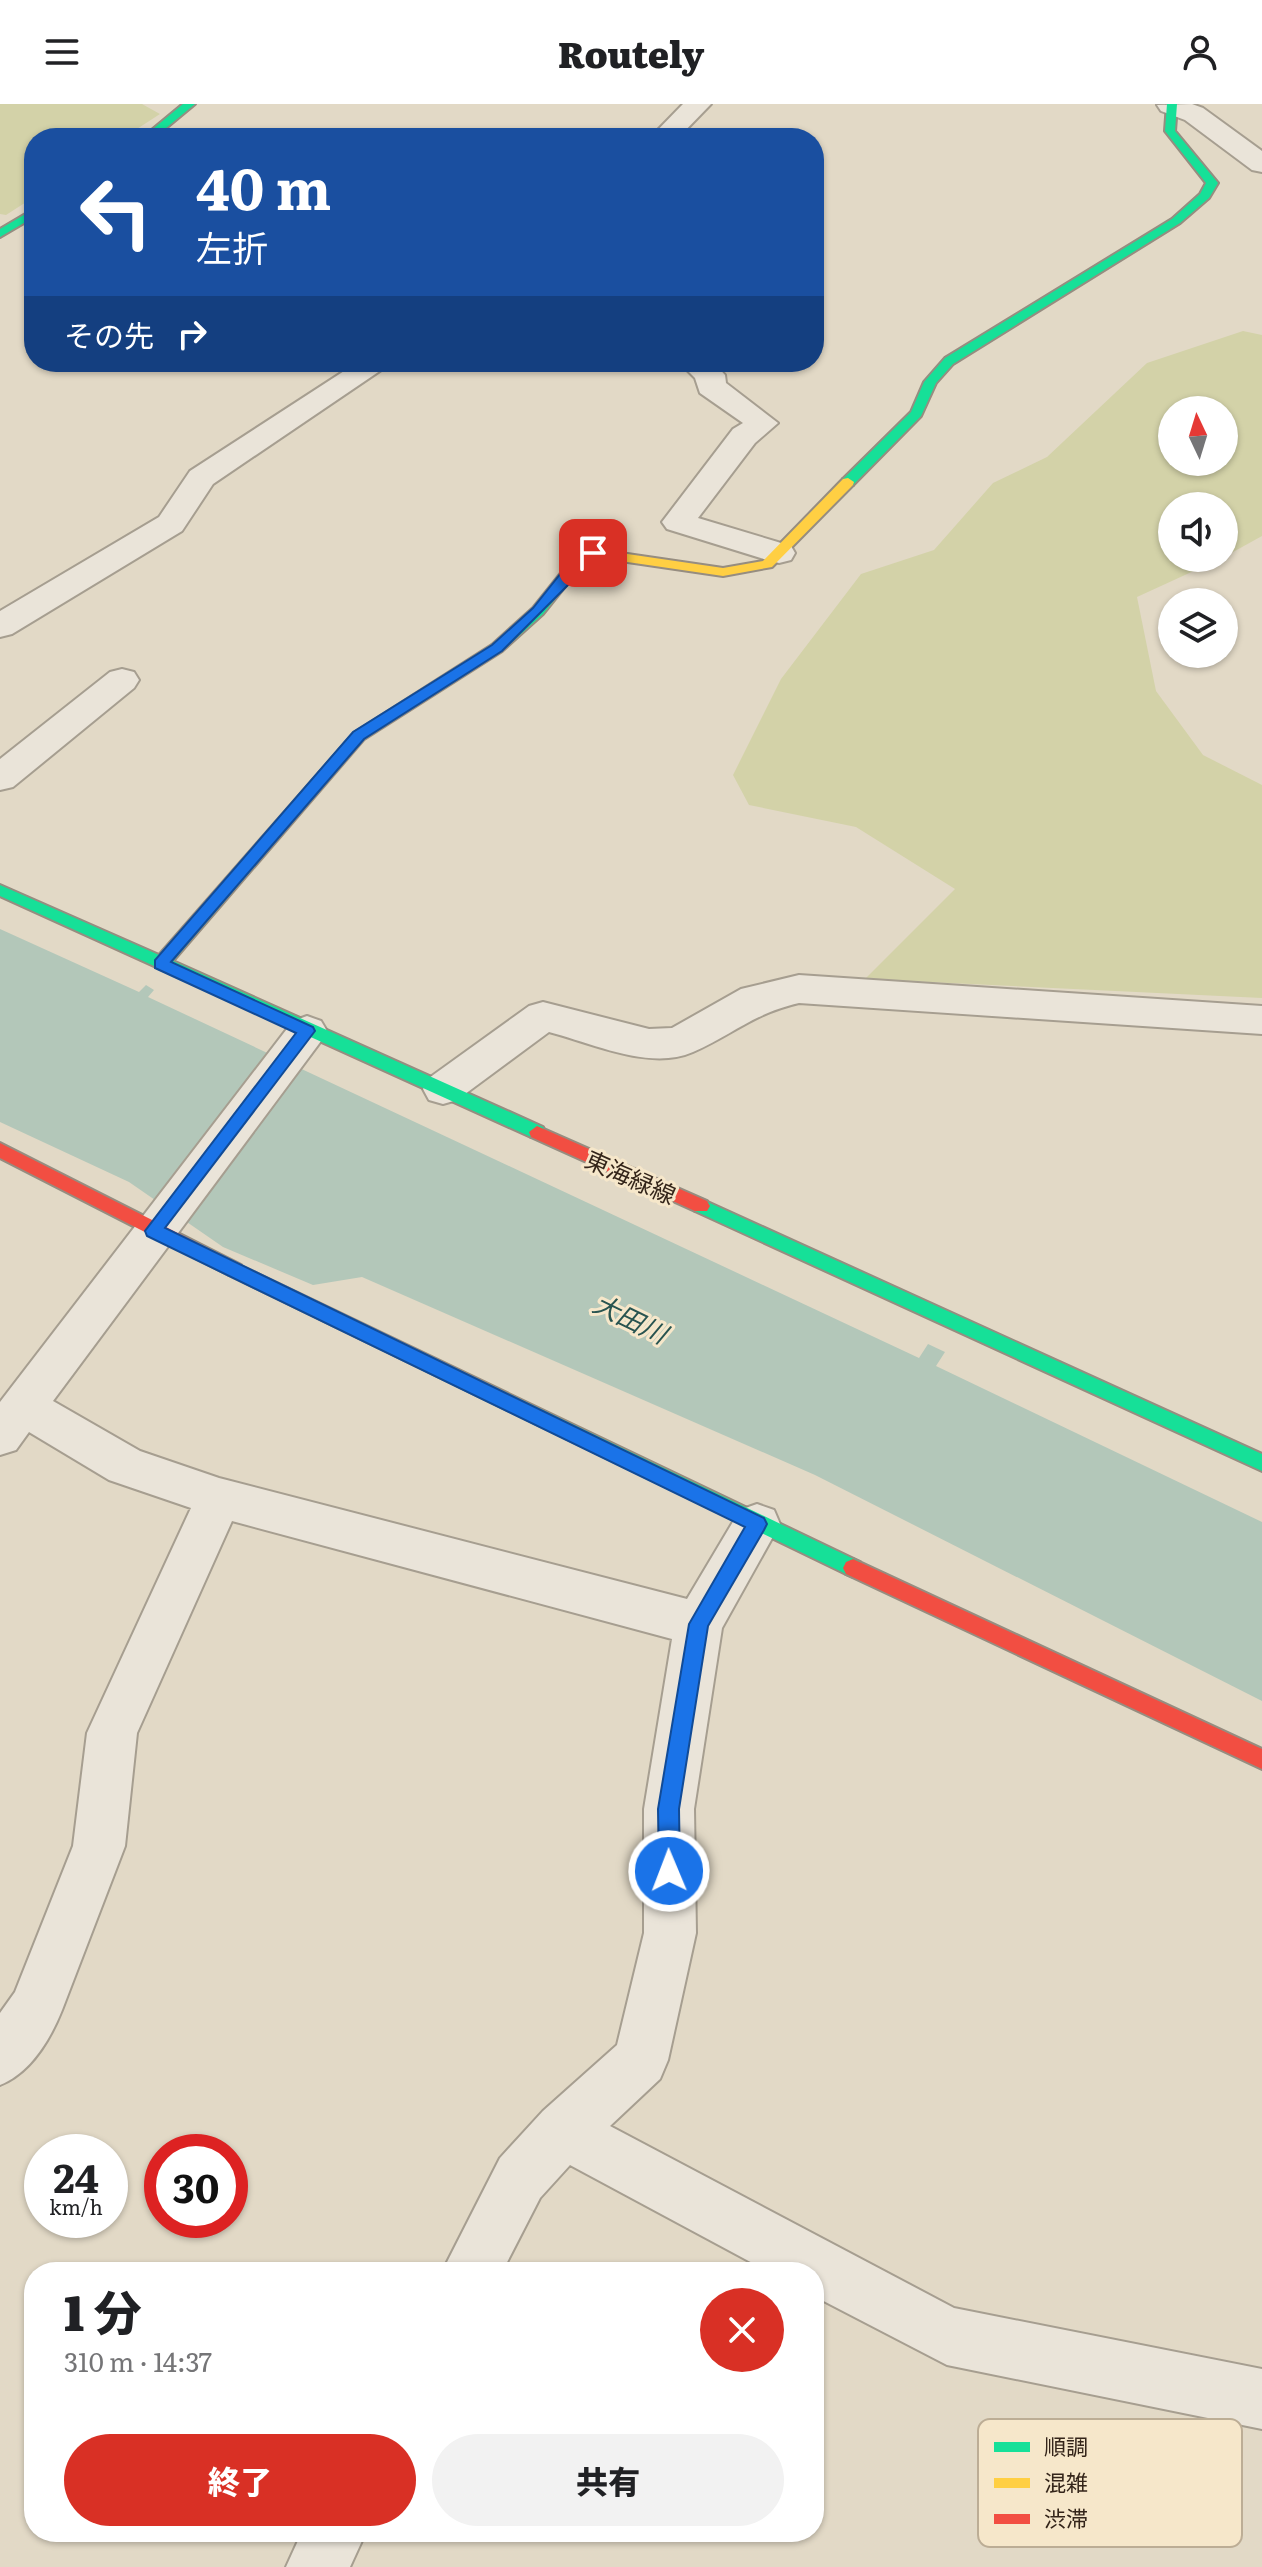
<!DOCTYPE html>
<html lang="ja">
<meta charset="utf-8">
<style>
:root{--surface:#fff;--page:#f2f2f2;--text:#202124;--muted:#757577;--accent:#d93025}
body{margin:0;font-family:Literata,"Noto Sans JP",serif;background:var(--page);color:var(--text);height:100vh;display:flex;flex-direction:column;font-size:30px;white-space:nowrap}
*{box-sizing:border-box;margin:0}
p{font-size:26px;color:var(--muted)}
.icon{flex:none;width:44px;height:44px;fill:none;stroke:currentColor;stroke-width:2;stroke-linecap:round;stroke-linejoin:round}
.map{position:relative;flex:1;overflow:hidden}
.side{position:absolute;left:24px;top:2158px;width:800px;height:280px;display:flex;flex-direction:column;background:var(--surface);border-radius:32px;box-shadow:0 2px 6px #0004}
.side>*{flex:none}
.guide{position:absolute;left:24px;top:24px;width:800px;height:244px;border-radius:32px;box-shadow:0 2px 6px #0004;background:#1a4fa0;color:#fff;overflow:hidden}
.needle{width:52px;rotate:356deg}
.controls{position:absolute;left:1158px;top:292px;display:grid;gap:16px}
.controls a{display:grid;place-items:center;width:80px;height:80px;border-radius:50%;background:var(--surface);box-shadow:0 2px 6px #0004;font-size:40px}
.speed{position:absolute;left:24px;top:2030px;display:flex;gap:16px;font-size:40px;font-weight:700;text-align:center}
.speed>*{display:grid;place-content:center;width:104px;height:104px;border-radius:50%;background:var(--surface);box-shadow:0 2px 6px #0004;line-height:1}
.speed small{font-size:20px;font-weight:400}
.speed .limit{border:12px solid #d22;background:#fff;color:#111}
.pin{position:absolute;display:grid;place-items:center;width:68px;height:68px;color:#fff;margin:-34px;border-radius:16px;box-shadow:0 4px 12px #0006}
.me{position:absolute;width:88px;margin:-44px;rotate:359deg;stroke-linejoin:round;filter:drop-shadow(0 0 6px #0008)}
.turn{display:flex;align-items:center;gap:28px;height:168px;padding:0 40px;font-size:36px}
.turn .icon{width:104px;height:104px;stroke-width:2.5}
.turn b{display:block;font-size:56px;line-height:68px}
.then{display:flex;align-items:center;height:76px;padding:0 40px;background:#0003;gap:16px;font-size:30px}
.round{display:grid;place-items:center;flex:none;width:84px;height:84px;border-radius:42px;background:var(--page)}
.summary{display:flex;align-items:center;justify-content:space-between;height:136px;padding:0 40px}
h1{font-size:48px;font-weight:800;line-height:60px}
.action{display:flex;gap:16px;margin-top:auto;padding:16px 40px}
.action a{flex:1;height:92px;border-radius:48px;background:var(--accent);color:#fff;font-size:32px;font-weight:800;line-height:92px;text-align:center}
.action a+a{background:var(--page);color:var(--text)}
header{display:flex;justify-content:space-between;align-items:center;height:104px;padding:0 40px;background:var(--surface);font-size:36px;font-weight:800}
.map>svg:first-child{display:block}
.green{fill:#d3d2a8;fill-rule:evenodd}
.water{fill:#b3c7b9}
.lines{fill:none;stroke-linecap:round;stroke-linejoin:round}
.street-casing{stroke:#a69e90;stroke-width:4}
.fast-casing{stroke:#968d80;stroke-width:4}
.slow-casing{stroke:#968d80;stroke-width:4}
.jam-casing{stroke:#968d80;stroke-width:4}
.street{fill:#eae4d9;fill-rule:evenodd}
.fast{fill:#16e098;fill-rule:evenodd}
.slow{fill:#ffcf43;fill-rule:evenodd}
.jam{fill:#f24e42;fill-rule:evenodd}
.route{fill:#1a73e8;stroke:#114b97;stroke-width:2}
.labels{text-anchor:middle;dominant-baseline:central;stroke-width:6;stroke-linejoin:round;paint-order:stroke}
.street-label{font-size:24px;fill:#34251a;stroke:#f6e7ca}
.water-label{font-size:26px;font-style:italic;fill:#285450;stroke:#f6e7ca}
.key{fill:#f6e7ca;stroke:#bcad95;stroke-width:2}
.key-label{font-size:22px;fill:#34251a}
</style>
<header><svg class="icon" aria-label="menu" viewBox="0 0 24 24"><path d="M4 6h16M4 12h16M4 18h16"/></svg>Routely<svg class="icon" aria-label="person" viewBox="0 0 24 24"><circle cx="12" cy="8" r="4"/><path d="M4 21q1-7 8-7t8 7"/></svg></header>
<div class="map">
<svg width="1262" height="2463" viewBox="0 0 1262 2463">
<rect width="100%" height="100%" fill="#e2d9c6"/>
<!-- green -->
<path class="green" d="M0,0H142L160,10L123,34H34V93L6,111L0,110Z
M1243,227L1262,231V432L1224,453V402H1172V454H1222L1137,493L1156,587L1203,651L1262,681V894L865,875L955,785L856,723L749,701L733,671L781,575L861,470L934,446L993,379L1047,353L1147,259ZM1172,306H1224V358H1172Z"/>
<!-- water -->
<path class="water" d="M0,825L139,888L146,881L154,886L148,893L919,1254L928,1240L945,1248L936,1262L1262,1418V1597L815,1371L362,1173L313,1181L223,1143L129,1078L0,1018Z"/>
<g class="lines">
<defs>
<path id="street" d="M683,0H711L678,34H650Z
M1192,0L1203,4L1262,47V68L1252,66L1185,16L1161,7L1157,1Z
M358,258H393L213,380L182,427L12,530L0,533V507L159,413L190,367Z
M679,258H713L725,271L726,279L778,319L755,339L698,414L791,442L795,449L791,456L779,459L767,456L667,425L662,418L733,325L743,319L700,289L695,274Z
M122,565L134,568L139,576L134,584L13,683L0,686V655L110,568Z
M799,871L1262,902V930L799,899C752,910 734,930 693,948C650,967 592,939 549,928L457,996L443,1000L429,996L423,985L429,974L529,902L543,898L649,925L672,924L741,885Z
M307,912L321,917L327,927L321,937L53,1297L140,1347L219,1374L687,1495L740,1406L757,1400L774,1406L780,1420L722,1524L694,1705L696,1829L668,1956L660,1975L610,2022L954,2204L1262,2265V2325L947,2261L814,2192V2168H769L570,2061L540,2094L502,2168H442L500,2054L543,2007L617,1941L644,1829V1705L672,1535L232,1417L137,1629L125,1742L62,1906C50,1936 30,1969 0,1981V1909L15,1888L73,1742L87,1629L191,1404L109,1376L29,1328L16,1346L0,1351V1298L293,917Z
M302,2428H366L350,2463H286Z"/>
<path id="fast" d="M183,0H195L154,34H142Z
M1167,0H1177L1175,27L1218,79L1209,94L1180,119L953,260L936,279L921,312L853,381H843V375L911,308L924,278L945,254L1172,115L1200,90L1206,79L1165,27Z
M34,105V113L0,133V125Z
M593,445L614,451L607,455L596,453L575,470L543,510L502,547L364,635L173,857L543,1023L545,1028L543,1033H531L0,792V781L159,851L354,629L492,541L533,504L565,464Z
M701,1095L1262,1350V1367L695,1107L692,1102Z
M235,1159L860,1458L863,1464L860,1470L853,1473L846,1470L229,1171L226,1166L229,1161Z"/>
<path id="slow" d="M848,374L854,378L853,381L772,463L723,472L607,455L600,451L607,447L723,464L763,457L843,375Z"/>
<path id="jam" d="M537,1022L707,1097L710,1102L707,1107H695L531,1033L529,1028Z
M0,1039L241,1161L244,1166L241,1171H229L0,1054Z
M853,1455L1262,1645V1665L846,1470L843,1464L846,1458Z"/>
</defs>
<!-- street casing -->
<use href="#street" class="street-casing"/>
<!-- fast casing -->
<use href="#fast" class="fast-casing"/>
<!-- slow casing -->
<use href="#slow" class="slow-casing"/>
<!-- jam casing -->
<use href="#jam" class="jam-casing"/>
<!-- street -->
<use href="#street" class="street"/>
<!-- fast -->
<use href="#fast" class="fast"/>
<!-- slow -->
<use href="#slow" class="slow"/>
<!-- jam -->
<use href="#jam" class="jam"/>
</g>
<!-- route -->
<path class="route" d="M588,446L600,449L502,547L364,635L171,858L313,923L315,927L165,1124L764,1414L767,1420L764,1426L708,1522L679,1705L680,1767L677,1774L669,1777L662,1774L659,1767L658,1705L689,1520L745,1423L147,1132L145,1127L296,929L155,864V856L353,628L492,541L533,504L565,464Z"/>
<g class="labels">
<!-- street labels -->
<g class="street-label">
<text transform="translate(631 1072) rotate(24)">東海緑線</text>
</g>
<!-- water labels -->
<g class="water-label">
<text transform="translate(631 1213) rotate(26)">大田川</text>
</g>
</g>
<!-- legend -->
<rect x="978" y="2315" width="264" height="128" rx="12" class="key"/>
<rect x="994" y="2338" width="36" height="10" fill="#16e098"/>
<rect x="994" y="2374" width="36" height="10" fill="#ffcf43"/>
<rect x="994" y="2410" width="36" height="10" fill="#f24e42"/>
<g class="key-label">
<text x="1044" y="2351">順調</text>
<text x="1044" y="2387">混雑</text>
<text x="1044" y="2423">渋滞</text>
</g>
</svg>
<div class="controls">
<a><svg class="needle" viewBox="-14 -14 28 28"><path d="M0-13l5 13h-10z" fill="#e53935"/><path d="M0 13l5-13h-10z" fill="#757577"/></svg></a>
<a><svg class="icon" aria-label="sound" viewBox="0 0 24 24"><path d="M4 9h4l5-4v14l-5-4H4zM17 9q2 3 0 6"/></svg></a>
<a><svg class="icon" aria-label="layers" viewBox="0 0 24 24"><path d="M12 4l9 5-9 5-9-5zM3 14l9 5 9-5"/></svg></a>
</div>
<div class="speed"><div>24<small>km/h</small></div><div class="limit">30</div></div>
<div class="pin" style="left:593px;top:449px;background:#d93025"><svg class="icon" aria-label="arrive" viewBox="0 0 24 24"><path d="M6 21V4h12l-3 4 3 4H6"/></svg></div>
<svg class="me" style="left:669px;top:1767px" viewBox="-20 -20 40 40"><circle r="17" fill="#1a73e8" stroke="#fff" stroke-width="3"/><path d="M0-11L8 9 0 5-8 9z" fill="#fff"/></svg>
<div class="guide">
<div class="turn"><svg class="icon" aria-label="left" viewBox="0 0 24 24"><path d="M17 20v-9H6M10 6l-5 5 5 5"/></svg><div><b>40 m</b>左折</div></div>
<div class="then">その先<svg class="icon" aria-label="right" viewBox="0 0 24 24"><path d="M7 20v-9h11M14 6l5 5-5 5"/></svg></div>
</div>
<section class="side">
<div class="summary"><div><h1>1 分</h1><p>310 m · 14:37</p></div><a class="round" style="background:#d93025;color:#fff"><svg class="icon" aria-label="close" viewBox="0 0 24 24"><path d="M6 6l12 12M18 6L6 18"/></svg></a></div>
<div class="action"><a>終了</a><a>共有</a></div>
</section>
</div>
